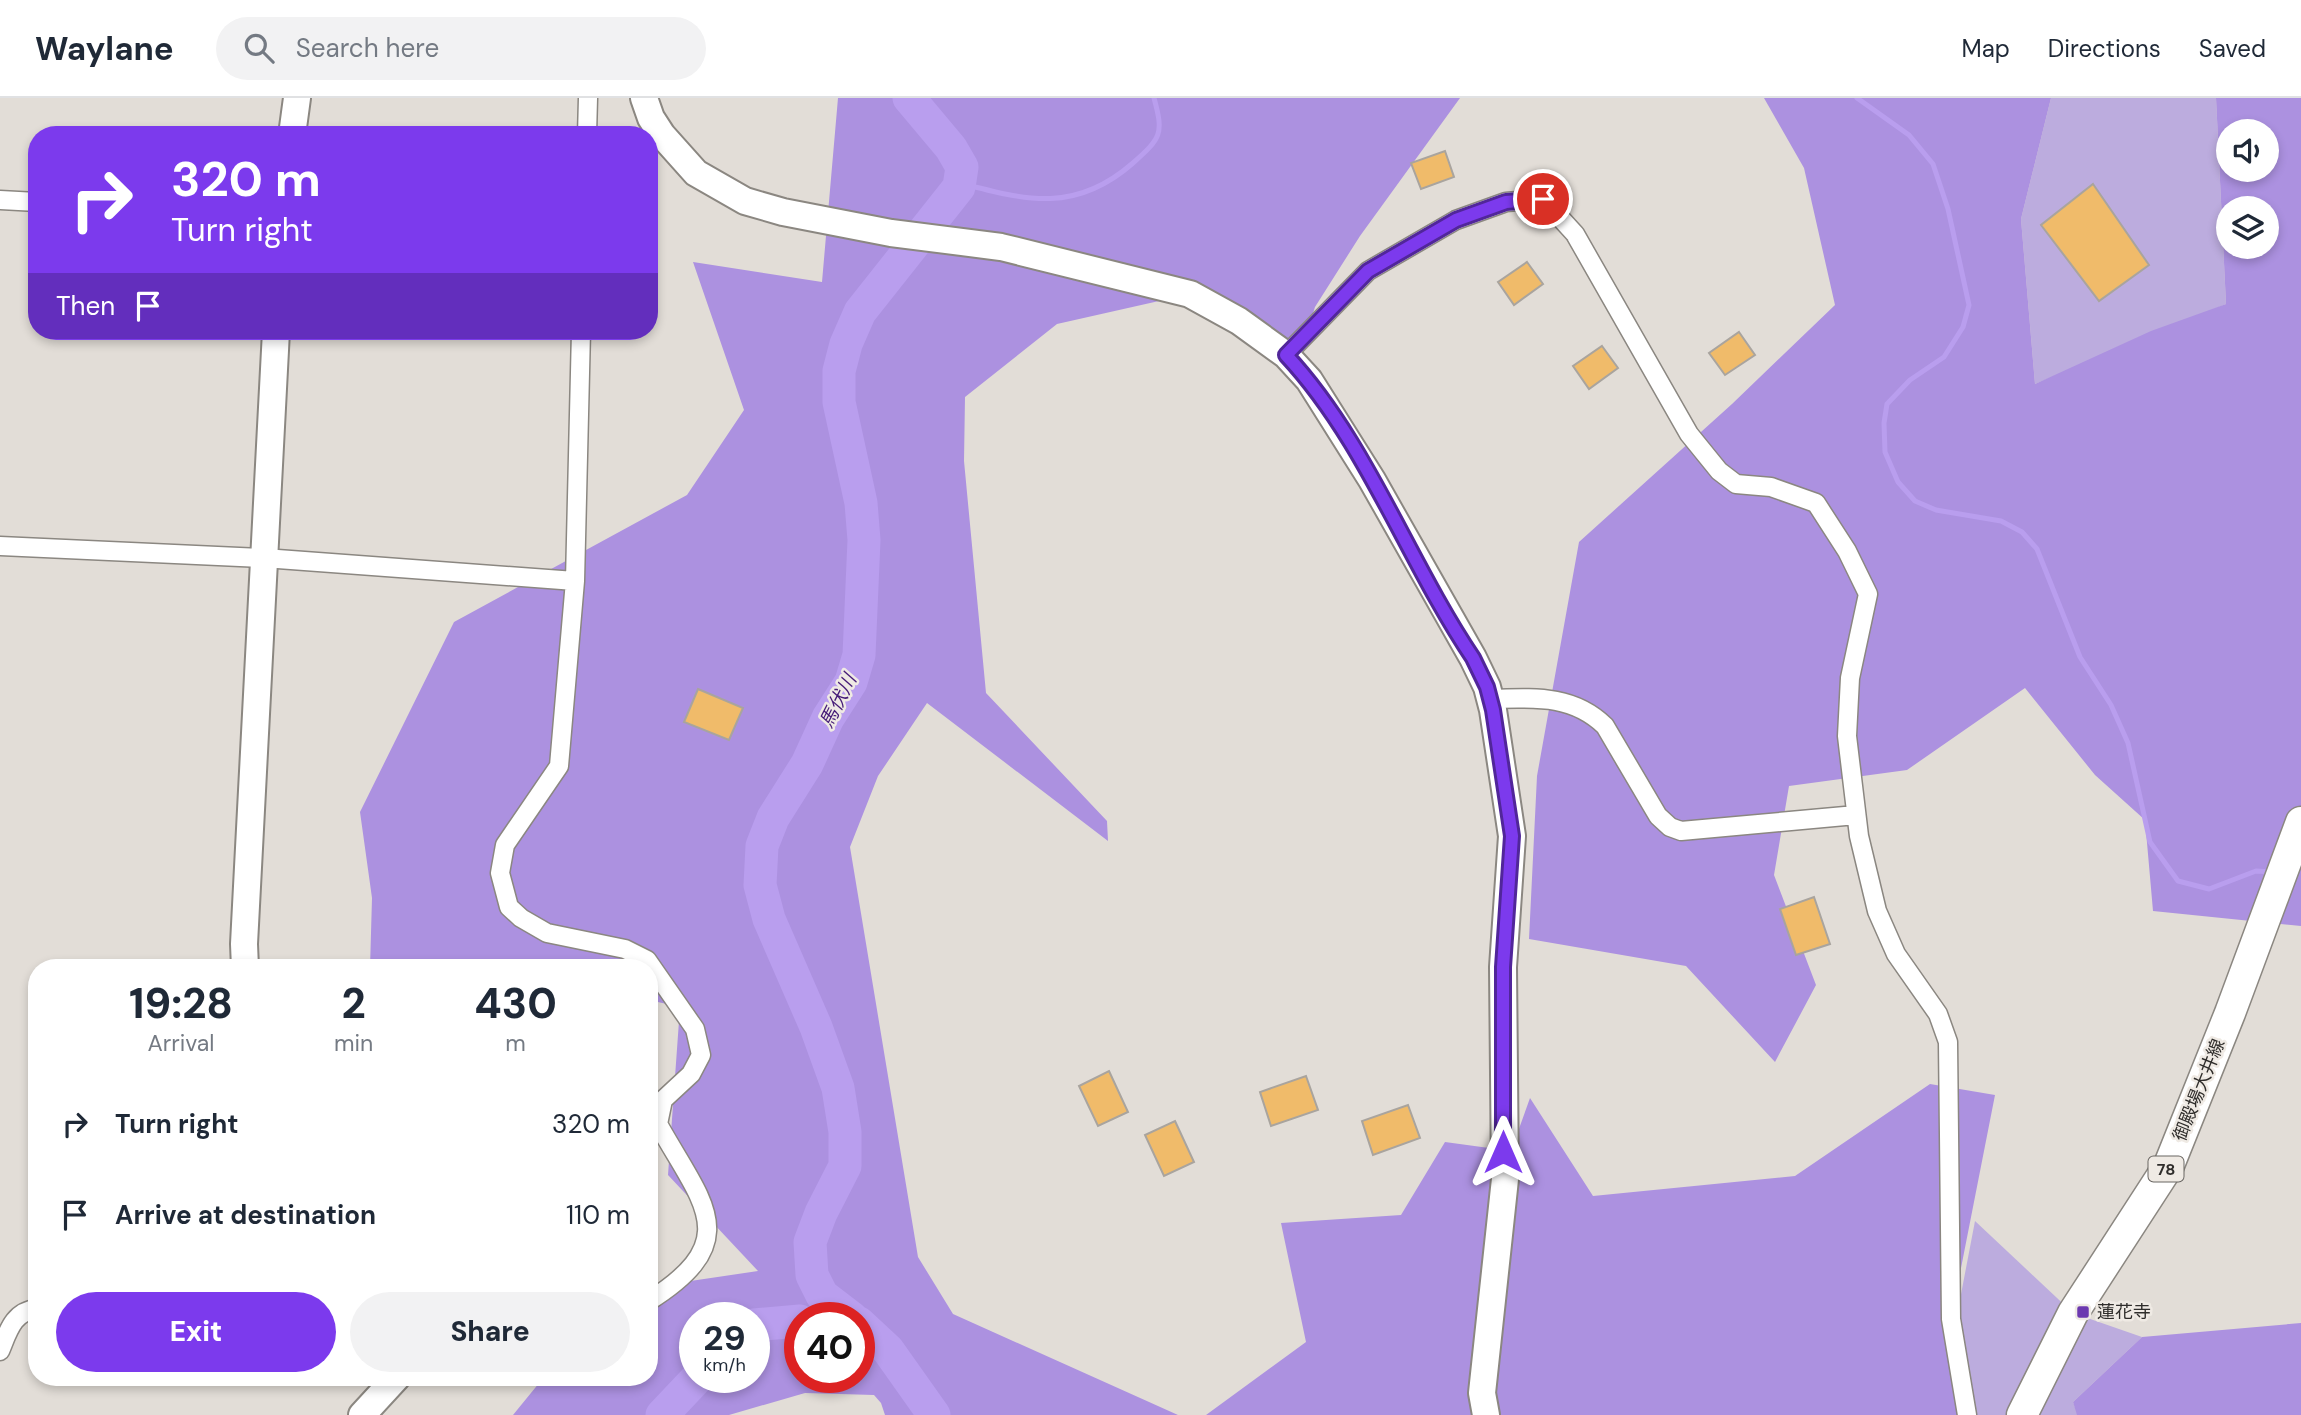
<!DOCTYPE html>
<meta charset="utf-8">
<style>
:root{--surface:#fff;--page:#f2f2f3;--text:#1f2937;--muted:#747a83;--line:#e0e1e3;--accent:#7c3aed}
body{margin:0;font-family:"DM Sans","Noto Sans JP",sans-serif;background:var(--page);color:var(--text);height:100vh;display:flex;flex-direction:column;font-size:26px;white-space:nowrap}
*{box-sizing:border-box;margin:0}
p{font-size:23px;color:var(--muted)}
.icon{flex:none;width:38px;height:38px;fill:none;stroke:currentColor;stroke-width:2;stroke-linecap:round;stroke-linejoin:round}
.map{position:relative;flex:1;overflow:hidden}
.side{position:absolute;left:28px;top:861px;width:630px;height:427px;display:flex;flex-direction:column;background:var(--surface);border-radius:28px;box-shadow:0 4px 10px #0003}
.side>*{flex:none}
.banner{position:absolute;left:28px;top:28px;width:630px;height:214px;border-radius:28px;box-shadow:0 4px 10px #0003;background:#7c3aed;color:#fff;overflow:hidden}
.controls{position:absolute;left:2216px;top:21px;display:grid;gap:14px}
.controls a{display:grid;place-items:center;width:63px;height:63px;border-radius:50%;background:var(--surface);box-shadow:0 4px 10px #0003;font-size:35px}
.speed{position:absolute;left:679px;top:1204px;display:flex;gap:14px;font-size:35px;font-weight:700;text-align:center}
.speed>*{display:grid;place-content:center;width:91px;height:91px;border-radius:50%;background:var(--surface);box-shadow:0 4px 10px #0003;line-height:1}
.speed small{font-size:18px;font-weight:400}
.speed .limit{border:10px solid #d22;background:#fff;color:#111}
.pin{position:absolute;display:grid;place-items:center;width:60px;height:60px;color:#fff;margin:-30px;border:4px solid #fff;border-radius:50%;box-shadow:0 2px 7px #0007}
.me{position:absolute;width:77px;margin:-38px;rotate:0deg;stroke-linejoin:round;filter:drop-shadow(0 0 5px #0008)}
.turn{display:flex;align-items:center;gap:24px;height:147px;padding:0 28px;font-size:32px}
.turn .icon{width:91px;height:91px;stroke-width:2.5}
.turn b{display:block;font-size:49px;line-height:60px}
.then{display:flex;align-items:center;height:66px;padding:0 28px;background:#0003;gap:14px;font-size:26px}
.eta{display:flex;justify-content:space-evenly;align-items:center;height:119px;text-align:center}
.eta b{font-size:42px;font-weight:800;line-height:49px}
.primary-button{display:flex;gap:14px;margin-top:auto;padding:14px 28px}
.primary-button a{flex:1;height:80px;border-radius:42px;background:var(--accent);color:#fff;font-size:28px;font-weight:800;line-height:80px;text-align:center}
.primary-button a+a{background:var(--page);color:var(--text)}
ul{padding:0;list-style:none}
li{display:flex;align-items:center;gap:21px;height:91px;padding:0 28px}
li div{flex:1}
li b{display:block;font-size:26px}
li em{font-style:normal}
header{display:flex;align-items:center;gap:42px;box-sizing:border-box;height:98px;padding:0 35px;background:var(--surface);border-bottom:2px solid var(--line)}
header strong{font-size:33px}
nav{display:flex;gap:38px;margin-inline-start:auto;font-size:24px}
.search{width:490px;height:63px;background:var(--page);display:flex;align-items:center;gap:18px;box-sizing:border-box;padding:0 24px;border-radius:38px;color:var(--muted);font-size:26px}
.map>svg:first-child{display:block}
.green{fill:#bcacde}
.forest{fill:#ac91e0;fill-rule:evenodd}
.lines{fill:none;stroke-linecap:round;stroke-linejoin:round}
.stream{stroke:#b99eee;stroke-width:5}
.river{stroke:#b99eee;stroke-width:33}
.building{fill:#f0bb6a;stroke:#a9a49e;stroke-width:2}
.street-casing{stroke:#8b8781;stroke-width:21}
.secondary-casing{stroke:#8b8781;stroke-width:30}
.primary-casing{stroke:#8b8781;stroke-width:33}
.street{stroke:#fff;stroke-width:18}
.secondary{stroke:#fff;stroke-width:26}
.primary{stroke:#fff;stroke-width:30}
.route-casing{stroke:#51269a;stroke-width:18}
.route{stroke:#7c3aed;stroke-width:12}
.poi-dot{fill:#6c39b0;stroke:#efeae4;stroke-width:2.5}
.labels{text-anchor:middle;dominant-baseline:central;stroke-width:5;stroke-linejoin:round;paint-order:stroke}
.shield{fill:#efeae4;stroke:#696662;stroke-width:2}
.shield-label{font-size:16px;font-weight:bold;fill:#2f2d2b}
.street-label{font-size:18px;fill:#2f2d2b;stroke:#efeae4}
.poi-label{font-size:18px;fill:#2f2d2b;stroke:#efeae4;text-anchor:start}
.water-label{font-size:19px;font-style:italic;fill:#451b77;stroke:#efeae4}
</style>
<header>
<strong>Waylane</strong>
<div class="search"><svg class="icon" aria-label="search" viewBox="0 0 24 24"><circle cx="10" cy="10" r="6"/><path d="M15 15l6 6"/></svg>Search here</div>
<nav><a>Map</a><a>Directions</a><a>Saved</a></nav>
</header>
<div class="map">
<svg width="2301" height="1317" viewBox="0 0 2301 1317">
<rect width="100%" height="100%" fill="#e2ddd7"/>
<!-- green -->
<path class="green" d="M2051,0H2216L2226,206L2035,286L2021,121Z
M1975,1123L2073,1215L2142,1239L2073,1304L2078,1317H1975L1958,1212Z"/>
<!-- forest -->
<path class="forest" d="M838,0H1460L1360,138L1315,209L1300,256L1190,196L1057,226L965,299L964,363L986,595L1107,723L1108,743L927,605L878,678L850,749L918,1159L953,1216L1178,1317H885L881,1305L874,1297L805,1295L729,1317H513L544,1279H649V1197L677,1185L758,1173L668,1077L680,909L649,902V870H370L372,800L360,714L454,524L687,397L744,312L693,164L822,184ZM695,1220H754V1279H695ZM800,1220H859V1279H800Z
M1764,0H2051L2021,121L2035,286L2151,233L2226,206L2216,0H2301V828L2153,813L2145,722L2095,677L2025,590L1907,672L1789,688L1774,777L1816,887L1775,964L1686,868L1529,841L1537,678L1579,444L1732,306L1835,207L1804,70ZM2228,33H2266V72H2228ZM2228,110H2266V149H2228Z
M1930,986L1995,997L1951,1221L1972,1317H1206L1306,1244L1281,1125L1401,1117L1445,1044L1511,1053L1530,1000L1593,1098L1795,1078Z
M2301,1225V1317H2077L2073,1304L2142,1239Z"/>
<g class="lines">
<!-- stream -->
<path class="stream" d="M1857,0L1909,37L1933,66L1948,111L1969,207L1963,229L1944,259L1910,282L1887,306L1884,325L1885,354L1898,384L1915,403L1936,412L2001,423L2022,434L2037,451L2080,559L2111,607L2128,645L2150,744L2178,783L2209,791L2256,773L2273,774
M960,85C1028,103 1076,115 1133,65C1161,40 1164,36 1154,0"/>
<!-- river -->
<path class="river" d="M852,1220L822,1197L812,1177L810,1144L821,1115L845,1068V1034L838,990L816,929L769,821L760,787L762,748L773,720L807,666L828,620L851,584L859,557L864,442L861,405L839,304V273L846,246L860,214L959,89L962,69L951,50L909,0
M859,1225L888,1252L934,1317
M754,1227L800,1223
M662,1317L698,1279"/>
</g>
<!-- building -->
<path class="building" d="M1445,53L1454,79L1421,91L1411,65Z
M2093,86L2149,167L2099,203L2041,127Z
M1527,164L1543,186L1514,207L1498,184Z
M1739,234L1755,257L1725,277L1709,255Z
M1602,248L1618,270L1589,291L1573,268Z
M698,591L743,610L729,642L684,624Z
M1814,799L1830,846L1796,857L1780,811Z
M1109,973L1128,1014L1098,1028L1079,988Z
M1306,978L1318,1012L1271,1028L1260,994Z
M1408,1007L1420,1040L1373,1057L1362,1023Z
M1175,1023L1194,1064L1164,1078L1145,1037Z"/>
<g class="lines">
<defs>
<path id="street" d="M587,37L588,0
M0,102L37,104
M581,233L575,483L559,668L505,747L500,775L509,809L521,820L547,835L625,851L647,862L695,931L701,957L691,976L663,1002L658,1026C702,1105 746,1142 649,1203
M1286,257L1368,173L1456,122L1506,104L1543,101L1575,136L1689,336L1719,373L1736,386L1771,389L1816,405L1847,453L1868,496L1850,580L1847,638L1859,738L1877,813L1896,856L1938,916L1948,944L1951,1221L1967,1317
M0,448L264,460L575,483
M1490,601C1533,600 1572,596 1605,628L1658,718L1670,729L1681,733L1856,717
M0,1253C8,1234 13,1213 37,1211"/>
<path id="secondary" d="M644,0L651,20L662,37L696,75L745,103L783,114L891,135L1001,149L1190,196L1239,223L1286,257L1309,282L1372,382L1473,560L1487,589L1493,612L1512,738L1503,869L1505,1081L1482,1295L1486,1317
M292,37L297,0
M245,870L244,846L276,233
M362,1317L397,1279"/>
<path id="primary" d="M2022,1317L2073,1215L2169,1067L2230,915L2301,724"/>
</defs>
<!-- street casing -->
<use href="#street" class="street-casing"/>
<!-- secondary casing -->
<use href="#secondary" class="secondary-casing"/>
<!-- primary casing -->
<use href="#primary" class="primary-casing"/>
<!-- street -->
<use href="#street" class="street"/>
<!-- secondary -->
<use href="#secondary" class="secondary"/>
<!-- primary -->
<use href="#primary" class="primary"/>
</g>
<g class="lines">
<defs>
<path id="route" d="M1503,1054V869L1512,738L1493,612L1487,589L1473,560C1407,462 1367,344 1286,257L1368,173L1456,122L1506,104L1543,101"/>
</defs>
<!-- route casing -->
<use href="#route" class="route-casing"/>
<!-- route -->
<use href="#route" class="route"/>
</g>
<!-- markers -->
<rect class="poi-dot" x="2076" y="1207" width="14" height="14" rx="3.5"/>
<g class="labels">
<!-- shield labels -->
<rect class="shield" x="2148.5" y="1058.5" width="35" height="25" rx="5"/>
<g class="shield-label">
<text x="2166" y="1071">78</text>
</g>
<!-- street labels -->
<g class="street-label">
<text transform="translate(2199 992) rotate(-68)">御殿場大井線</text>
</g>
<!-- poi labels -->
<g class="poi-label">
<text x="2097" y="1214">蓮花寺</text>
</g>
<!-- water labels -->
<g class="water-label">
<text transform="translate(838 603) rotate(-63)">馬伏川</text>
</g>
</g>
</svg>
<div class="controls">
<a><svg class="icon" aria-label="sound" viewBox="0 0 24 24"><path d="M4 9h4l5-4v14l-5-4H4zM17 9q2 3 0 6"/></svg></a>
<a><svg class="icon" aria-label="layers" viewBox="0 0 24 24"><path d="M12 4l9 5-9 5-9-5zM3 14l9 5 9-5"/></svg></a>
</div>
<div class="speed"><div>29<small>km/h</small></div><div class="limit">40</div></div>
<div class="pin" style="left:1543px;top:101px;background:#d93025"><svg class="icon" aria-label="arrive" viewBox="0 0 24 24"><path d="M6 21V4h12l-3 4 3 4H6"/></svg></div>
<svg class="me" style="left:1503px;top:1054px" viewBox="-20 -20 40 40"><path d="M0-17L14 15 0 8-14 15z" fill="#7c3aed" stroke="#fff" stroke-width="4"/></svg>
<div class="banner">
<div class="turn"><svg class="icon" aria-label="right" viewBox="0 0 24 24"><path d="M7 20v-9h11M14 6l5 5-5 5"/></svg><div><b>320 m</b>Turn right</div></div>
<div class="then">Then<svg class="icon" aria-label="arrive" viewBox="0 0 24 24"><path d="M6 21V4h12l-3 4 3 4H6"/></svg></div>
</div>
<section class="side">
<div class="eta">
<div><b>19:28</b><p>Arrival</p></div>
<div><b>2</b><p>min</p></div>
<div><b>430</b><p>m</p></div>
</div>
<ul>
<li><svg class="icon" aria-label="right" viewBox="0 0 24 24"><path d="M7 20v-9h11M14 6l5 5-5 5"/></svg><div><b>Turn right</b></div><em>320 m</em></li>
<li><svg class="icon" aria-label="arrive" viewBox="0 0 24 24"><path d="M6 21V4h12l-3 4 3 4H6"/></svg><div><b>Arrive at destination</b></div><em>110 m</em></li>
</ul>
<div class="primary-button"><a>Exit</a><a>Share</a></div>
</section>
</div>
